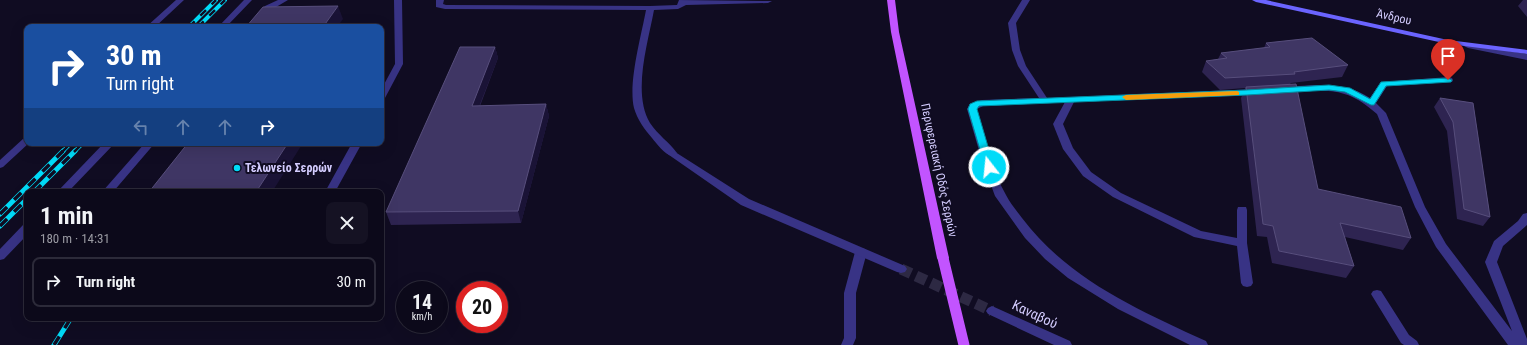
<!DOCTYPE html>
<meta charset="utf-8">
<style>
:root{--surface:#0c091a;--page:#151223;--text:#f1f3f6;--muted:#9a9aa2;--line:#2c2a39}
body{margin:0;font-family:"Roboto Condensed",sans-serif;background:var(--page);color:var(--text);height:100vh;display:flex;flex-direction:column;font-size:15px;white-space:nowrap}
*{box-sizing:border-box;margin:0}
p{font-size:13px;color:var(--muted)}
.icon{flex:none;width:22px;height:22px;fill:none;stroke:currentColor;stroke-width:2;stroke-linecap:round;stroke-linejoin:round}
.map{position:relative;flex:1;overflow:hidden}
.sheet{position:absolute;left:24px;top:189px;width:360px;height:132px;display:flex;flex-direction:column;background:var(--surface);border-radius:8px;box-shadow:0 4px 16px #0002,0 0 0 1px var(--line)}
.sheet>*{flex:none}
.hud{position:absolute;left:24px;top:24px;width:360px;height:122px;border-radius:8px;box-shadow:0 4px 16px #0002,0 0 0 1px var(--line);background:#1a4fa0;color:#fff;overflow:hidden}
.speed{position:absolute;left:396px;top:281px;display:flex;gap:8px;font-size:20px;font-weight:700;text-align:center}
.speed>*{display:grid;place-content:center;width:52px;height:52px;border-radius:50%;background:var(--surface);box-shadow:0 4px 16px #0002,0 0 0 1px var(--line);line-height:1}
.speed small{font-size:10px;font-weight:400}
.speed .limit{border:6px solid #d22;background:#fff;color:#111}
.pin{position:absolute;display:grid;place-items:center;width:34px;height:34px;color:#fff;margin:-41px -17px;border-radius:50% 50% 50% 0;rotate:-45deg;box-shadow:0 0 4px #0007}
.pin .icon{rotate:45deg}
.me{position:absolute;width:44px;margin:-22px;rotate:344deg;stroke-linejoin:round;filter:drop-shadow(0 0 3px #0008)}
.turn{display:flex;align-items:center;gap:14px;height:84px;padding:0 16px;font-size:18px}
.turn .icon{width:52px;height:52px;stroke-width:2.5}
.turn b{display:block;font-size:28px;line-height:34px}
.lanes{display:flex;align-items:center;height:38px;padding:0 16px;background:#0003;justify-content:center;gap:20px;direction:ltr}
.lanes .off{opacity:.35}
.round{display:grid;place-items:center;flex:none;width:42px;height:42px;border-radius:8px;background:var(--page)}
.headline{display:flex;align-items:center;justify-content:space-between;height:68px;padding:0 16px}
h1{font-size:24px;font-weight:700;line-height:30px}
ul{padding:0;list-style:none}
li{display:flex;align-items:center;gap:12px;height:50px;margin:0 8px 6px;padding:0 8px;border:2px solid var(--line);border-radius:8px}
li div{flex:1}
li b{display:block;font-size:15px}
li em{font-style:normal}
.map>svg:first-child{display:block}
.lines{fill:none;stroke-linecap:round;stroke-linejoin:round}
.street-tunnel{stroke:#2d2943;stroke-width:11;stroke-dasharray:11 5.5;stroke-linecap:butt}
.lane{fill:#383385;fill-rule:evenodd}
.street{fill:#383385;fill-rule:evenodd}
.secondary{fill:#6b64ff;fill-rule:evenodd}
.primary{fill:#c254ff;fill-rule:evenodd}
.rail-far1-casing{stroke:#00dbf8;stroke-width:4}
.rail-casing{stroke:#00dbf8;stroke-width:5}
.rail-far1{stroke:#100c22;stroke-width:2.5;stroke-dasharray:8;stroke-linecap:butt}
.rail{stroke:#100c22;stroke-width:3.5;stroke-dasharray:10;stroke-linecap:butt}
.primary-bridge{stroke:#c254ff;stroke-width:11}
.wall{fill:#2e2451}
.shaded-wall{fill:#1a1336}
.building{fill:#3f3664;stroke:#574e7c}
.route{fill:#00dbf8;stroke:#008ea1}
.slow{fill:#f59e0b}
.poi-dot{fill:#00dbf8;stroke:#100c22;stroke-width:1.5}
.labels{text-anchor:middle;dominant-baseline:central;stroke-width:4;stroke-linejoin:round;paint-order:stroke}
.street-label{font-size:12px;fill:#d4cdff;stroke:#100c22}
.poi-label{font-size:12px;font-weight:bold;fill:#d4cdff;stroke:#100c22;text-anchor:start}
.near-street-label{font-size:14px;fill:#d4cdff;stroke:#100c22}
</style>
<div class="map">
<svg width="1527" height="345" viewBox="0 0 1527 345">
<rect width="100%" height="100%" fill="#100c22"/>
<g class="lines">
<!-- street-tunnel -->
<path class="street-tunnel" d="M901,269L992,311"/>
<!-- lane -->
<path class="lane" d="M278,0H288L271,10L255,27H247L265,6Z
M394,0H402L403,64L385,98L381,101V90L395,64Z
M436,0H444L443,4L446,5L650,6L677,5L679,0L772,1L768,3L686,5L678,9L654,10C648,43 632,93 650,123C658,135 669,142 677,153L672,156C664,154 657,144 652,138C645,130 637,119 634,108C628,83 641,37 646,10L445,9L436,7Z
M1022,0H1030L1016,23L1020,50L1026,66L1047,98L1257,89L1261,92L1257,95L1074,102L1063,124L1073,148L1091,172L1121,193L1201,231L1237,238V210L1238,207H1246L1247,210V243L1253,283L1251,286L1247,287L1243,286L1241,283L1237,246L1194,237L1113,197L1083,176L1063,149L1053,124L1065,102L983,106L977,109C985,138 991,169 1006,195C1010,203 1016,210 1022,218C1068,279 1138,310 1206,341L1208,345H1190L1118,309L1068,278L1045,259L1025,238L995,196L982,161L967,109L970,104L982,100L1039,98L1018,66L1012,50L1008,23Z
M1449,77L1452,78L1453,80L1452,82L1387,86L1376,103L1386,113L1425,207L1446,244L1512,331L1485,262L1494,241L1518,221L1523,214L1527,213V225L1503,246L1497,262L1527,339V345H1508L1436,247L1415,207L1377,114C1345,85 1325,90 1285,93L1281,90L1285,87C1315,85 1344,81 1370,98L1381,82Z
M145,143H155L113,192H102Z
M352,143H362L335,192H325Z
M861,248L865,249L867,252L856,293V338L853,345H841L844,338V293L855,252L857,249Z
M1377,290L1381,291L1409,335L1417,341L1419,345H1404L1401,343L1371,294L1373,291Z"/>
<!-- street -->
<path class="street" d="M176,0H184L155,27H146Z
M244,0H252L226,27H218Z
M1465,44L1527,54V60L1468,48L1464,46Z
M27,137V143H29L3,167L0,168V160L24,138Z
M104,143H115L68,192H57Z
M672,150L749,199L905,266L907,269L905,272L901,273L897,272L741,205L669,155L667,153L669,151Z
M27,224V235L4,259L0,260V249L23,225Z
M992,306L1070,341L1072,345H1054L988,314L986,311L988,308Z"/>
<!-- secondary -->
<path class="secondary" d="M1252,0H1266L1448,40L1527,50V54L1448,44L1256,2Z"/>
<!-- primary -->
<path class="primary" d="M887,0H895L899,32L949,258L947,261L943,262L939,261L937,258L891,32Z"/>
<defs>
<path id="rail-far1" d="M189,27L216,0
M198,27L225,0
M62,152L71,143
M74,152L83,143"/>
<path id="rail" d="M34,192L75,151
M0,214L63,151
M0,226L27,199
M54,345L71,318"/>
</defs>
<!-- rail-far1 casing -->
<use href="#rail-far1" class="rail-far1-casing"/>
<!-- rail casing -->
<use href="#rail" class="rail-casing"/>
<!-- rail-far1 -->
<use href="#rail-far1" class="rail-far1"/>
<!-- rail -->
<use href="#rail" class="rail"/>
<!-- primary-bridge -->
<path class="primary-bridge" d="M943,258L964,345"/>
</g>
<!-- wall -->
<path class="wall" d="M1523,0H1527V17L1518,6Z
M1266,43L1348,65L1342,77L1291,83L1290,84L1318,189L1411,238L1403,250L1345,237L1354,266L1346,278L1272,263L1267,237L1257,236L1241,98L1245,88L1220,90L1202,72L1206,61L1218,59L1221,53L1264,48Z
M495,47L498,58L480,106L546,104L549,116L521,223L391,225L386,212Z
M1440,98L1473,103L1490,217L1483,226L1457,219L1447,131L1434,107Z"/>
<!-- shaded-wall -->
<path class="shaded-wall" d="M338,6L343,19L337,27H323Z
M495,47L498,58L475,117L472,106Z
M546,104L549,116L521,223L518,211Z
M288,143H303L272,192H256Z"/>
<!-- building -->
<path class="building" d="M338,6L323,27H246L263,7Z
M1312,38L1348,65L1294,72L1295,74L1225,78L1206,61L1227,58L1221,53L1270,47L1266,43Z
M460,47H495L472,106L546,104L518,211L386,212Z
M1296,84L1318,189L1401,207L1411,238L1340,223L1354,266L1279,251L1273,226L1263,224L1246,87Z
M1440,98L1473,103L1490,217L1464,209L1453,122Z
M188,143H288L256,192H149Z"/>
<!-- route -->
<path class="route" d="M1448,78L1452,80L1451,82L1386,86L1374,105H1371L1345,92L1329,90L1247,95L979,106L977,109L994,167L989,170L985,167L968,109L970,104L977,101L1247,90L1329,85L1350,88L1370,99L1381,82Z"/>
<!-- slow -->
<path class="slow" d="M1237,91L1239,92V95L1126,100L1122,97L1126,95Z"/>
<!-- markers -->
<circle class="poi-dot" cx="237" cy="168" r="4"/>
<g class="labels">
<!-- street labels -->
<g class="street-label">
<text transform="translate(1394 17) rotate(13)">Άνδρου</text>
<text transform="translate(939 170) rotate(78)">Περιφερειακή Οδός Σερρών</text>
</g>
<!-- poi labels -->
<g class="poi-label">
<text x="245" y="168">Τελωνείο Σερρών</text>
</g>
<!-- near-street labels -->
<g class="near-street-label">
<text transform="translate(1035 314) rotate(25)">Καναβού</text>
</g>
</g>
</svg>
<div class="speed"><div>14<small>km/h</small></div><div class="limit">20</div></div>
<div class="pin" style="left:1448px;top:80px;background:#d93025"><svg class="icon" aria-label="arrive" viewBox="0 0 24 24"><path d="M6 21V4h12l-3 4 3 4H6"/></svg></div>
<svg class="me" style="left:989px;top:167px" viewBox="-20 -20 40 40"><circle r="17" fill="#00dbf8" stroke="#fff" stroke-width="3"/><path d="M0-11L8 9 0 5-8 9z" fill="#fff"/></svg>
<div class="hud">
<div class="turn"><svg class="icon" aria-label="right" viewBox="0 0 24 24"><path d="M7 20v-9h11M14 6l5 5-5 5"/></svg><div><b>30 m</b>Turn right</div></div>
<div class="lanes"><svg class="icon off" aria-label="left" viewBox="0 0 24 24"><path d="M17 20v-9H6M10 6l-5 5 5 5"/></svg><svg class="icon off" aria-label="ahead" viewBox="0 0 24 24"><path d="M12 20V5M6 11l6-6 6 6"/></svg><svg class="icon off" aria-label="ahead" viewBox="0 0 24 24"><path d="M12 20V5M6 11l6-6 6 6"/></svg><svg class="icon" aria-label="right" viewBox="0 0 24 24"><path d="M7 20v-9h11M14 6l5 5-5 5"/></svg></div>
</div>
<section class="sheet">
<div class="headline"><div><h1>1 min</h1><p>180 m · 14:31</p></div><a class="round"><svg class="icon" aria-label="close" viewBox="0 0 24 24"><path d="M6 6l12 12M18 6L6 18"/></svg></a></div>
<ul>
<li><svg class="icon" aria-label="right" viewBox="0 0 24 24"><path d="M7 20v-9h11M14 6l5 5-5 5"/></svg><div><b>Turn right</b></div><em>30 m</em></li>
</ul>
</section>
</div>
